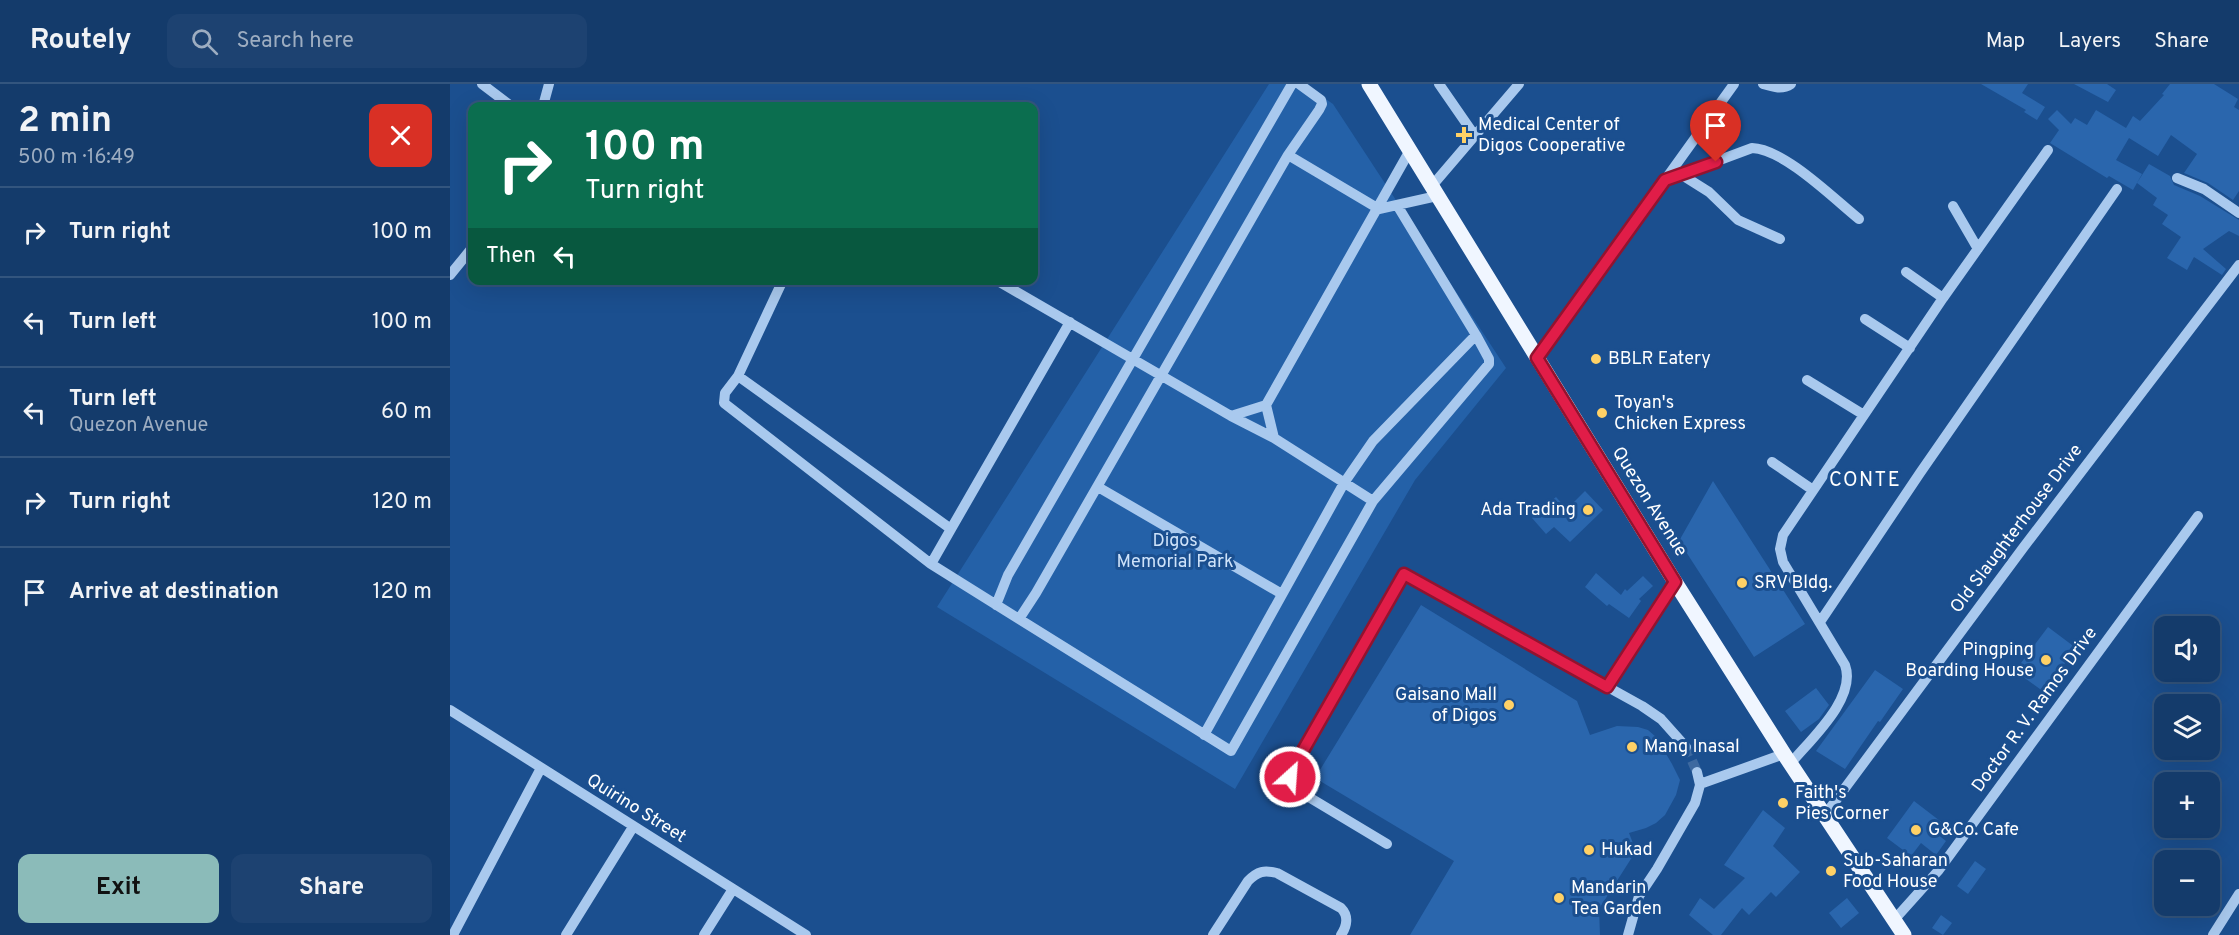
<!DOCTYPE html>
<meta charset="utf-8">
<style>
:root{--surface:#143b6b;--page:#1d4271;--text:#f1f3f6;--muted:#9dadc1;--line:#33557e;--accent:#8bbbb9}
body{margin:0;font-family:Overpass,sans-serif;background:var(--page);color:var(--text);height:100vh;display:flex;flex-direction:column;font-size:22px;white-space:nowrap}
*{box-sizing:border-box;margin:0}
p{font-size:20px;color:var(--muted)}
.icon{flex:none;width:33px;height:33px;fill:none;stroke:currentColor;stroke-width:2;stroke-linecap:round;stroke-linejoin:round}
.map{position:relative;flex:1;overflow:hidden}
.panel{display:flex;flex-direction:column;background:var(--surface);width:450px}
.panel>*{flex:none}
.hud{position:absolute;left:18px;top:18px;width:570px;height:183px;border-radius:12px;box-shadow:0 6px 24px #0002,0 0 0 2px var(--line);background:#0b6e4f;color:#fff;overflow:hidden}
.controls{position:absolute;left:1704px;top:532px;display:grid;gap:12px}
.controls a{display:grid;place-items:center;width:66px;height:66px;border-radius:12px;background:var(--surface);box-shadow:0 6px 24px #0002,0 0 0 2px var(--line);font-size:30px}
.pin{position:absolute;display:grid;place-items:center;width:51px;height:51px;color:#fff;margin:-62px -26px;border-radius:50% 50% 50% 0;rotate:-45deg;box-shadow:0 0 6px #0007}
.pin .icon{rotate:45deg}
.me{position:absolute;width:66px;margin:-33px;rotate:26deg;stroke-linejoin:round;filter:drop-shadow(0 0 4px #0008)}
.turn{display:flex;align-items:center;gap:21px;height:126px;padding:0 18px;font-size:27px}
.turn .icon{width:78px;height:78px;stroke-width:2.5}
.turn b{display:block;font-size:42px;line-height:51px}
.then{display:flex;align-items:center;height:57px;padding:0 18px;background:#0003;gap:12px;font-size:22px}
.round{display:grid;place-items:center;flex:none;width:63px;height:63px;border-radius:12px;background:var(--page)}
.summary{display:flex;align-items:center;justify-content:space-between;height:102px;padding:0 18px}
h1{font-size:36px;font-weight:700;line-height:45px}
.action{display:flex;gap:12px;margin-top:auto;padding:12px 18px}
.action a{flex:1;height:69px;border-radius:12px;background:var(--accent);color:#111;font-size:24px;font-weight:700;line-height:69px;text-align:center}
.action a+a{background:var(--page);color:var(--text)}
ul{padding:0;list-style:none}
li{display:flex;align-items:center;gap:18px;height:90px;padding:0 18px;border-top:2px solid var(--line)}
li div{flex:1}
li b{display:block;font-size:22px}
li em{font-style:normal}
header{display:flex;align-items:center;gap:36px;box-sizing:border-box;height:84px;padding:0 30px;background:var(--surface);border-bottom:2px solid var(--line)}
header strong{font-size:28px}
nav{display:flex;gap:33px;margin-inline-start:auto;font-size:21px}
.search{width:420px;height:54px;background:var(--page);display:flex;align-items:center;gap:15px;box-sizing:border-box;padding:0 21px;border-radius:12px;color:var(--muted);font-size:22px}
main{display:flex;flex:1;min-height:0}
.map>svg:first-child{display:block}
.green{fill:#2461a8}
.building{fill:#2a66ad}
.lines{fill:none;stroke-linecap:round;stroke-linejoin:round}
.minor-tunnel{stroke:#3d69a0;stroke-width:10;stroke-dasharray:10 5;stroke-linecap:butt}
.minor{stroke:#a9c9ee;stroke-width:10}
.major{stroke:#f0f6ff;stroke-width:15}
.route-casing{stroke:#92132f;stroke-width:15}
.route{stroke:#e11d48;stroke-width:10}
.poi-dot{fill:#ffd166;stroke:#1b4f8f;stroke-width:2}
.labels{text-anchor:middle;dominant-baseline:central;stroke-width:6;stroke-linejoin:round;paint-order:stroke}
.poi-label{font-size:18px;fill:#fff;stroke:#1b4f8f;text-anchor:start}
.street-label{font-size:18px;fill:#fff;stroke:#1b4f8f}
.park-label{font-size:18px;fill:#cfe3fa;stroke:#1b4f8f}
.neighbourhood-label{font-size:20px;letter-spacing:1.5px;fill:#fff;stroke:#1b4f8f}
</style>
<header>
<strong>Routely</strong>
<div class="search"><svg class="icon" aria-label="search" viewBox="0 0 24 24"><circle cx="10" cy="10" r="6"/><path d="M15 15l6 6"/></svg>Search here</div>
<nav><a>Map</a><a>Layers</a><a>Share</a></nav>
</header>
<main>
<section class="panel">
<div class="summary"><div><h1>2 min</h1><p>500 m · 16:49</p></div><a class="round" style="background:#d93025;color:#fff"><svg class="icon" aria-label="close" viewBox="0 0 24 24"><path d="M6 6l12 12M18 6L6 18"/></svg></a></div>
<ul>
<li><svg class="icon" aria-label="right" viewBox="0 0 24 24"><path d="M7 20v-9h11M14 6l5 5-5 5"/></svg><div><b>Turn right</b></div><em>100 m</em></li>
<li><svg class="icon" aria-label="left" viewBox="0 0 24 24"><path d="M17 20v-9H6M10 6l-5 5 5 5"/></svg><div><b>Turn left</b></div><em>100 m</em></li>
<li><svg class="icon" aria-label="left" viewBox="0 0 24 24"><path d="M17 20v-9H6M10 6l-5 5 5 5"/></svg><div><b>Turn left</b><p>Quezon Avenue</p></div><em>60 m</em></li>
<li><svg class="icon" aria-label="right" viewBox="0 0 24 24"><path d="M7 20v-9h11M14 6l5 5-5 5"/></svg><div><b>Turn right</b></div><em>120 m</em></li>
<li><svg class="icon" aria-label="arrive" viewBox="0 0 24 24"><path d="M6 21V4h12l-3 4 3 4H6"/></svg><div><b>Arrive at destination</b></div><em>120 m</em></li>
</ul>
<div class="action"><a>Exit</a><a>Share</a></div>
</section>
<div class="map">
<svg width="1789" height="851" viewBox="0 0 1789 851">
<rect width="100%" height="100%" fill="#1b4f8f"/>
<!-- green -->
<path class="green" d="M819,0H854L883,20L1056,284L965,396L785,705L487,523Z"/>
<!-- building -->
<path class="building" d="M1531,0H1578L1572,9L1595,23L1587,36L1574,28L1576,26Z
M1624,0H1657L1666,6L1658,18Z
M1720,0H1764L1788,15L1784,23L1789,26V107L1783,116L1758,99L1734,89L1747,70L1721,51L1708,72L1679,54L1666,76L1692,90L1683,106L1659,92L1657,94L1600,59L1609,46L1598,35L1607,26L1621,40L1625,34L1637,41L1646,26L1676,44L1683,32L1690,37L1714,11L1712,10Z
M1699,80L1720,92L1724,101L1750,112L1789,136V152L1779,147L1753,165L1776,185L1772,191L1744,173L1737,186L1717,174L1731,153L1712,140L1718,131L1703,121L1707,114L1687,99Z
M1263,397L1355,540L1304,573L1229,457Z
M1135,407L1153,426L1120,458L1104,443L1096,450L1082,434L1106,413L1117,425Z
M1146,489L1171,511L1175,505L1177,507L1193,492L1203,502L1189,515L1191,517L1179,534L1159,520L1157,522L1135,503Z
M971,521L1127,617L1140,651L1167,642L1188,643L1198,646L1206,653L1222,680L1230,696L1226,711L1215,731L1206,739L1196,744L1179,749L1186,767L1149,825L1150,851H960L1004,777L865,694Z
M1598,543L1626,564L1594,608L1565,587Z
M1425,586L1453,605L1430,638L1428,637L1395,685L1366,667Z
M1366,604L1379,621L1369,635L1351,648L1335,627Z
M1464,717L1494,740L1487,750L1496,757L1486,771L1471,759L1461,772L1437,754Z
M1313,726L1335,744L1323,762L1350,788L1326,813L1321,808L1299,831L1292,824L1271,851H1263L1239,831L1250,814L1264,825L1295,794L1274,781Z
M1525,777L1536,785L1518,810L1507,802Z
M1397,814L1409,829L1391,844L1379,829Z
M1491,831L1502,839L1493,851L1482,844Z"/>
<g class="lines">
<!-- minor-tunnel -->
<path class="minor-tunnel" d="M1236,663L1247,688"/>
<!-- minor -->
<path class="minor" d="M32,0L61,22
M849,0L871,16L872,20L869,26L838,71L586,509L569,535L781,667L923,417L1039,280V275L1026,251L947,121
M989,0L1025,52
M1313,0C1323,3 1332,6 1341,0
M93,22L99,0
M838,71L929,125L987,112
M1232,91L1259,108L1288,136L1330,155
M1727,94L1754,105L1789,129
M1216,96L1302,64C1334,65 1383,114 1409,135
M981,103L1069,0
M1503,122L1528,165
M1456,188L1493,214
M0,191L22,164
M333,196L288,292L501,445L620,238
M546,196L781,332L816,321L824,354L923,417
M1415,235L1460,264
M1087,274L1284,0
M288,292L275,309L274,319L481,480L501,445
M1357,296L1414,331
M816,321L959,68
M781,332L824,354
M1322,378L1363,406
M648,403L832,510
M481,480L569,535
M546,521L558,491L842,0
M1370,538L1470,389L1667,105
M1157,603L1225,498
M0,626L356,851
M754,651L894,399L923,357L1026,251
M1341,679C1361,655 1407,614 1395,581L1333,478L1330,465L1333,451L1493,214L1598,66
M1250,700L1334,670
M1375,731L1573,464L1789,181
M937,760L842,703L840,693L843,684L954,490L1192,622L1211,635L1236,663
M1444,836L1488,787L1748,432
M4,849L91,684
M116,851L183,743
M254,851L283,805
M763,851L798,797C808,787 814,786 827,789L891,824C899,832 897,842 891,851
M1178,851L1189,812L1207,785L1245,719L1250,701L1247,688
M1763,851L1789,810"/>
<!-- major -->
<path class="major" d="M919,0L1225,498L1334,670L1454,851"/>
</g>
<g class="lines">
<defs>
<path id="route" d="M840,693L843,684L954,490L1157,603L1225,498L1087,274L1215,96L1266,78"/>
</defs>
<!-- route casing -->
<use href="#route" class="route-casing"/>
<!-- route -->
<use href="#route" class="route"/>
</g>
<!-- markers -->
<g class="poi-dot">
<path d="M1011 42h6v6h6v6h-6v6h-6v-6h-6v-6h6z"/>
<circle cx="1146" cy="275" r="6"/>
<circle cx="1152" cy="329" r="6"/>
<circle cx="1138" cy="426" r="6"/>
<circle cx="1292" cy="499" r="6"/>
<circle cx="1596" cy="576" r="6"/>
<circle cx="1059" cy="621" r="6"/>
<circle cx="1182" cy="663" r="6"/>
<circle cx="1333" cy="719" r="6"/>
<circle cx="1466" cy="746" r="6"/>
<circle cx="1139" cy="766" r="6"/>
<circle cx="1381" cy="787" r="6"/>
<circle cx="1109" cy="814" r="6"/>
</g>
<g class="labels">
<!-- poi labels -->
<g class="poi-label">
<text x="1028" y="41">Medical Center of<tspan x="1028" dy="21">Digos Cooperative</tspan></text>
<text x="1158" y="275">BBLR Eatery</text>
<text x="1164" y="319">Toyan's<tspan x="1164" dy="21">Chicken Express</tspan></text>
<text x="1126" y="426" text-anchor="end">Ada Trading</text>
<text x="1304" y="499">SRV Bldg.</text>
<text x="1584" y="566" text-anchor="end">Pingping<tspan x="1584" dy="21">Boarding House</tspan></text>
<text x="1047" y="611" text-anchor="end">Gaisano Mall<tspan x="1047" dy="21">of Digos</tspan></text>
<text x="1194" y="663">Mang Inasal</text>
<text x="1345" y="709">Faith's<tspan x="1345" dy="21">Pies Corner</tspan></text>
<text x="1478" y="746">G&amp;Co. Cafe</text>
<text x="1151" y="766">Hukad</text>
<text x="1393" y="777">Sub-Saharan<tspan x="1393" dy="21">Food House</tspan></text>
<text x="1121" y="804">Mandarin<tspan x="1121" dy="21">Tea Garden</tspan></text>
</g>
<!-- street labels -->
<g class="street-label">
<text transform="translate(1199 418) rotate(58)">Quezon Avenue</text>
<text transform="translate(1567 445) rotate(-53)">Old Slaughterhouse Drive</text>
<text transform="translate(1585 626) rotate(-54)">Doctor R. V. Ramos Drive</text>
<text transform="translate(186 725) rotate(32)">Quirino Street</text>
</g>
<!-- park labels -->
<g class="park-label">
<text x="725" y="457">Digos<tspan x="725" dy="21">Memorial Park</tspan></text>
</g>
<!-- neighbourhood labels -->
<g class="neighbourhood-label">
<text x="1415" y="397">CONTE</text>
</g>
</g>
</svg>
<div class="controls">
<a><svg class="icon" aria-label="sound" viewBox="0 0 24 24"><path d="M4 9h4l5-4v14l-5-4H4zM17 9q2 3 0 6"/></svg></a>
<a><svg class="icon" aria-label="layers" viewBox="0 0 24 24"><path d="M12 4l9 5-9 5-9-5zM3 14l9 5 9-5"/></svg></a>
<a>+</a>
<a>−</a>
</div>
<div class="pin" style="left:1266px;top:78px;background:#d93025"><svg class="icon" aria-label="arrive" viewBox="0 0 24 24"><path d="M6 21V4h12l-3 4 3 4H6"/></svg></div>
<svg class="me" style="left:840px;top:693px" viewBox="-20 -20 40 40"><circle r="17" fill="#e11d48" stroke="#fff" stroke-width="3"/><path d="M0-11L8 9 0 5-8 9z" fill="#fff"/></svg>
<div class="hud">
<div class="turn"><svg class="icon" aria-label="right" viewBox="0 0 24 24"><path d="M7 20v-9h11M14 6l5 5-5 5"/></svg><div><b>100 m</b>Turn right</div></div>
<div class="then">Then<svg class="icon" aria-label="left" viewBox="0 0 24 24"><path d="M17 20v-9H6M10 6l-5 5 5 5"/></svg></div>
</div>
</div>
</main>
